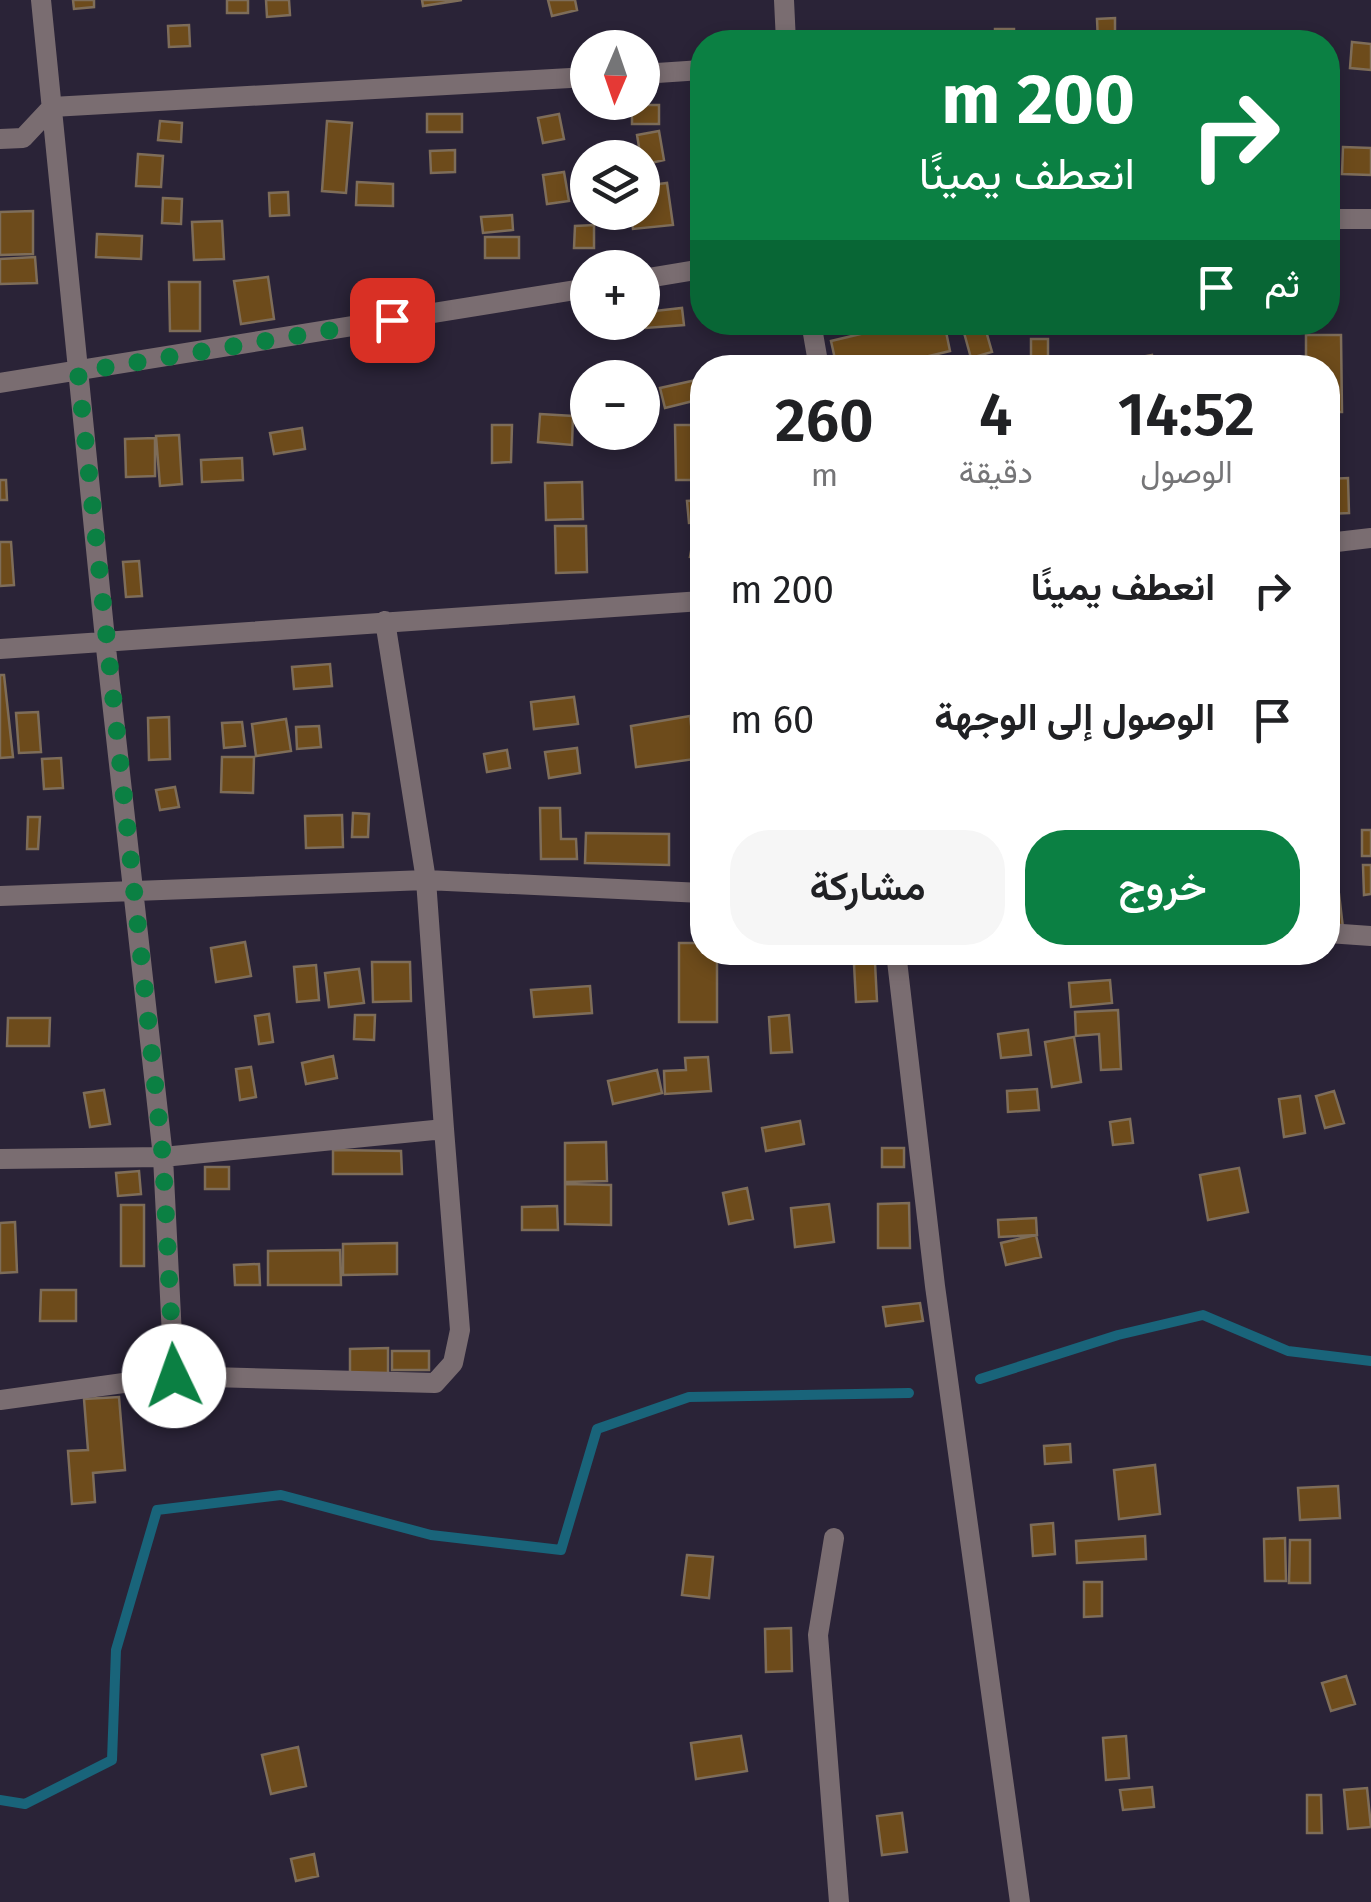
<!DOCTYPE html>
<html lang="ar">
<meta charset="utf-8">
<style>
:root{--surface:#fff;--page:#f6f6f6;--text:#202124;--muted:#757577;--accent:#0b8043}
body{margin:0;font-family:"Fira Sans",Vazirmatn,sans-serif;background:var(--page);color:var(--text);direction:rtl;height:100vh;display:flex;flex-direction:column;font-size:38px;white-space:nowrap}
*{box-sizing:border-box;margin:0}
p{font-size:32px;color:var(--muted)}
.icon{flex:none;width:55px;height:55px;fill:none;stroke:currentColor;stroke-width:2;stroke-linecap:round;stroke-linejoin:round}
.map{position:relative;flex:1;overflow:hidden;direction:ltr}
.panel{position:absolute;left:690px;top:355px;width:650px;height:610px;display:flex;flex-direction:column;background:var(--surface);border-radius:40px;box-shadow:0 5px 15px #0003;direction:rtl}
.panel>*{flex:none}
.banner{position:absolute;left:690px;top:30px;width:650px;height:305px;border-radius:40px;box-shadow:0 5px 15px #0003;direction:rtl;background:#0b8043;color:#fff;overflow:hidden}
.needle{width:65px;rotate:182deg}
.fabs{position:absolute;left:570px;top:30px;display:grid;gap:20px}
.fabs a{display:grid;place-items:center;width:90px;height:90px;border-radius:50%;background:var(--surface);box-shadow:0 5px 15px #0003;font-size:50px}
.pin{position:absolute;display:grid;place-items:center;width:85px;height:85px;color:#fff;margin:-42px;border-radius:20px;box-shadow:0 5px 15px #0006}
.me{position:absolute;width:110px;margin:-55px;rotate:357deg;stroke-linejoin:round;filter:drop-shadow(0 0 8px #0008)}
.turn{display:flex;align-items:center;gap:35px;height:210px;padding:0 40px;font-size:45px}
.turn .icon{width:130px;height:130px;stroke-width:2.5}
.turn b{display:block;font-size:70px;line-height:85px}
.then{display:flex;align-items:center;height:95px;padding:0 40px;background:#0003;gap:20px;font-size:38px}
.eta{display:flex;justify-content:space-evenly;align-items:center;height:170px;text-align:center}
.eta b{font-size:60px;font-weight:600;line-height:70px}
.cta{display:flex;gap:20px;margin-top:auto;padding:20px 40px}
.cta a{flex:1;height:115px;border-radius:40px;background:var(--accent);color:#fff;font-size:40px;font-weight:600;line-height:115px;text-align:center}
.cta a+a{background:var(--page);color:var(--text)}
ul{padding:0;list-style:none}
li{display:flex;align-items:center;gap:30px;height:130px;padding:0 40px}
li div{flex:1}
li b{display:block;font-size:38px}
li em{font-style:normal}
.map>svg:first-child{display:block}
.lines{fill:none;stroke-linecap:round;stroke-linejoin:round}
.stream{stroke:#19647a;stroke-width:10}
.building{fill:#6d4b1b;stroke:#7e6d59;stroke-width:2.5}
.minor{stroke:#7a6d71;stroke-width:20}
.route{stroke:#0b8043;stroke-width:18;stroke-dasharray:0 32.4}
</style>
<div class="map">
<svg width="1371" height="1902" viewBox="0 0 1371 1902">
<rect width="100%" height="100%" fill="#2a2337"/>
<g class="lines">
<!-- stream -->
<path class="stream" d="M980,1379L1118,1335L1203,1315L1288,1351L1371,1361
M0,1800L25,1804L112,1760L116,1650L157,1510L281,1495L431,1535L561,1550L597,1429L689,1397L909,1393"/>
</g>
<!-- building -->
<path class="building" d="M73,0H94V7L74,9Z
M227,0H248V13H227Z
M266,0H289L290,15L267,17Z
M422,0H462L423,6Z
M548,0H575L577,10L552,16Z
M1115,18V42H1098L1097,19Z
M189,25L190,46L169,47L168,26Z
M995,29H1014V42H995Z
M1352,42L1371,44V70L1350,68Z
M1328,91H1333L1331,138H1328Z
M632,105H659V124H632Z
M427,114H462V132H427Z
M559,114L564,139L543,143L538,118Z
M160,121L182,123L181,142L158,140Z
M327,121L352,123L346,193L322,191Z
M659,131L664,160L642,165L637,135Z
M1343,147L1371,148V175L1342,174Z
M455,150V172L431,173L430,151Z
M138,154L163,156L161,187L136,186Z
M564,172L569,201L547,204L543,175Z
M357,182L393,184V206L356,205Z
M667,183L673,225L633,229L631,212H642V186Z
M288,192L289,215L270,216L269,193Z
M163,198L182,199L181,224L162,223Z
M33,211V254L0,255V212Z
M512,215L513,230L483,233L481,217Z
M222,221L224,259L194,260L192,222Z
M594,225V248H574L575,226Z
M97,234L142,236L141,259L96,257Z
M485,237H519V258H485Z
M35,257L37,283L0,284V259Z
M268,277L274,319L241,324L234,281Z
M169,282H200V331H170Z
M682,308L684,325L646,328L645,312Z
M871,322H944L950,351L879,368H837L831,341L873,331Z
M984,324L992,352L971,358L963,329Z
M1306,335H1341L1342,412H1328V368H1306Z
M1031,339H1048V368H1031Z
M1152,355L1154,368H1127L1125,360Z
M787,360L788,368H743V362Z
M696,380L701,399L665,408L660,388Z
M540,414L573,416L572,445L538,442Z
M492,425H512L511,462L492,463Z
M675,425H702V480H676Z
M302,428L305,449L274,454L270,433Z
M179,435L182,484L160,486L156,436Z
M155,438V476L126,477L125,439Z
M242,458L243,480L202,482L201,460Z
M1348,478L1349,513L1328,514V479Z
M0,480H6L7,500H0Z
M582,482L583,519L546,520L545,483Z
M702,500V522L689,523L687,501Z
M555,526H586L587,572L556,573Z
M694,535L702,536V559L690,557Z
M0,542H11L14,585L0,586Z
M139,561L142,596L126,597L123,562Z
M330,664L332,686L294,689L292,667Z
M0,675H4L13,757L0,758Z
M574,697L578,724L534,729L531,702Z
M38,712L41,752L19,753L16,713Z
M690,716L695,759L636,767L631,726Z
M169,717L170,759L149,760L148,718Z
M286,719L291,751L256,756L252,724Z
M242,722L245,746L224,748L222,723Z
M319,726L321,747L297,749L296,727Z
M577,748L580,773L549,778L545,752Z
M507,750L510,768L487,772L484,754Z
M222,757H254L253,793L221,792Z
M61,758L63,788L44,789L42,759Z
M175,787L179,807L160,810L156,790Z
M540,808H560L561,839H576L577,859H541Z
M353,813L369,814L368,837H352Z
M342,815L343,847L306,848L305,816Z
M28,817H40L38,849H27Z
M1362,830H1371V856H1362Z
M586,833L669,834V865L585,863Z
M1363,865H1371V894L1364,895Z
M1339,894L1343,928L1328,930V895Z
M245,942L251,976L216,982L211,948Z
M679,943H702V952H717V1022H679Z
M372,962H410L411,1001L373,1002Z
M875,963L877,1001L856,1002L854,964Z
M316,965L319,1000L297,1002L294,967Z
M359,969L364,1003L329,1007L325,973Z
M1110,980L1112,1003L1071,1007L1069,983Z
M590,986L592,1013L534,1017L531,990Z
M1118,1010L1121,1069L1101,1070L1099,1034L1076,1036L1075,1012Z
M269,1014L273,1042L259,1044L255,1016Z
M355,1015H375L374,1040L354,1039Z
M789,1015L792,1052L771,1053L769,1017Z
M8,1018H50L49,1046H7Z
M1028,1030L1031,1055L1001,1058L998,1034Z
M1074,1037L1081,1082L1052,1087L1045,1042Z
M333,1056L337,1078L306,1084L302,1063Z
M708,1057L711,1091L665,1094L664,1071L686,1070L685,1058Z
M251,1067L256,1097L240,1100L236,1069Z
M657,1070L662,1093L613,1104L608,1081Z
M1037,1089L1039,1110L1008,1112L1007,1091Z
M104,1090L110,1124L90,1127L84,1093Z
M1334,1091L1344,1123L1325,1128L1316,1096Z
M1300,1096L1305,1133L1284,1137L1279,1099Z
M1130,1119L1133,1143L1113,1145L1110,1122Z
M800,1121L804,1144L766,1151L762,1128Z
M606,1142L607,1181L565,1182V1143Z
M882,1148H904V1167H882Z
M333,1150L401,1151L402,1174H333Z
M205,1167H229V1189H205Z
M1239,1168L1248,1212L1208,1220L1200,1175Z
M139,1171L141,1194L118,1196L116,1173Z
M565,1184L611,1185V1225L565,1224Z
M747,1188L753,1219L729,1224L723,1193Z
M909,1203L910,1248H878V1204Z
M829,1204L834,1242L795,1247L791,1208Z
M121,1205H144V1266H121Z
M557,1206L558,1230H522V1207Z
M1036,1218L1037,1235L999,1237L998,1220Z
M15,1222L17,1272L0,1273V1223Z
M1036,1235L1041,1257L1006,1265L1001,1243Z
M397,1243V1274L343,1275V1244Z
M340,1250L341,1285H268V1251Z
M259,1264L260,1285H235L234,1265Z
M41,1290H76V1321H40Z
M920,1303L923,1321L886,1326L883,1307Z
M388,1348V1374L350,1373V1349Z
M392,1351H429V1370H392Z
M119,1397L125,1470L93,1473L95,1502L72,1504L68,1451L88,1450L84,1399Z
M1070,1444L1071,1462L1045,1464L1044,1446Z
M1155,1465L1160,1514L1119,1519L1114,1470Z
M1338,1486L1340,1518L1300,1520L1298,1488Z
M1053,1523L1055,1554L1033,1556L1031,1525Z
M1145,1536L1146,1559L1077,1563L1076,1541Z
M1285,1538L1286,1581H1265L1264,1539Z
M1290,1540H1310V1583H1289Z
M687,1555L713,1557L709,1598L682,1595Z
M1084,1582H1102V1616L1084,1617Z
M791,1628L792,1671L766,1672L765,1629Z
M1346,1676L1355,1704L1331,1711L1322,1683Z
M741,1736L747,1771L696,1779L691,1743Z
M1126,1736L1129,1778L1106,1780L1103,1738Z
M298,1747L306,1786L271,1794L262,1755Z
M1152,1787L1154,1807L1123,1810L1120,1790Z
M1367,1788L1371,1827L1348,1829L1344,1790Z
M1307,1795H1321L1322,1833H1307Z
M902,1813L907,1852L882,1855L877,1816Z
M314,1854L318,1876L296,1881L291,1859Z"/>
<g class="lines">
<!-- minor -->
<path class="minor" d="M41,0L105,639L163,1157L174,1376
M784,0L786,42
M642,74L702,70
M0,139L23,138L52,107L588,77
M1328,219H1371
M642,279L702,269
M811,322L819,368
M0,383L588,288
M1328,543L1371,538
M0,649L702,601
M0,896L426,880L702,893
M1328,933L1371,936
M896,952L935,1286L1020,1902
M0,1159L163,1157L444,1129L426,880L385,621
M0,1400L174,1376L435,1383L453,1363L460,1330L444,1129
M834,1538L818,1635L839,1902"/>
</g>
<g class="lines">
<!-- route -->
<path class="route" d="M174,1376L163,1158L78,372L392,320"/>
</g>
</svg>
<div class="fabs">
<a><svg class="needle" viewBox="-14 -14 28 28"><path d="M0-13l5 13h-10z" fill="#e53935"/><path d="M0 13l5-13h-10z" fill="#757577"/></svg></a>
<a><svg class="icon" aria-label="layers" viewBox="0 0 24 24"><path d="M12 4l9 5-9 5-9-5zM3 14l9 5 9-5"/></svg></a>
<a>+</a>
<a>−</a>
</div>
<div class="pin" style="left:392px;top:320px;background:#d93025"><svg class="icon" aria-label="arrive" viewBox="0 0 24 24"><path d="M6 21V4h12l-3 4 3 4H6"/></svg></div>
<svg class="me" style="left:174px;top:1376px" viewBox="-20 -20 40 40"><circle r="19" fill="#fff"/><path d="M0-13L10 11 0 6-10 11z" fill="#0b8043"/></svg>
<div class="banner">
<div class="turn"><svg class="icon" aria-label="right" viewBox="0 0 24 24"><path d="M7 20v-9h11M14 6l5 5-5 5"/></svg><div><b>200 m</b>انعطف يمينًا</div></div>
<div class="then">ثم<svg class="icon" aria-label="arrive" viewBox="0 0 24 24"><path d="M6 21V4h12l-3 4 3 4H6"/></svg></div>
</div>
<section class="panel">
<div class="eta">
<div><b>14:52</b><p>الوصول</p></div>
<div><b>4</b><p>دقيقة</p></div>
<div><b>260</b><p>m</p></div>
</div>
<ul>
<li><svg class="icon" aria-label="right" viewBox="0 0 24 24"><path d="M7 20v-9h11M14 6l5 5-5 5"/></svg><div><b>انعطف يمينًا</b></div><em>200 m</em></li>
<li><svg class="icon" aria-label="arrive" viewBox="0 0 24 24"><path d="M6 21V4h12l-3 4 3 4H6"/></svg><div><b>الوصول إلى الوجهة</b></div><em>60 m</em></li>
</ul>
<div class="cta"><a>خروج</a><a>مشاركة</a></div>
</section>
</div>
